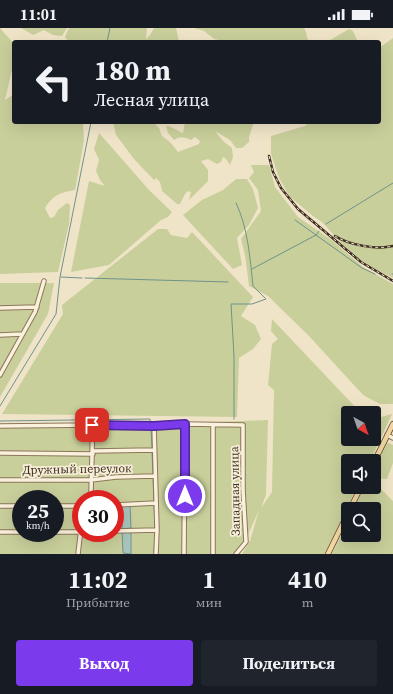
<!DOCTYPE html>
<html lang="ru">
<meta charset="utf-8">
<style>
:root{--surface:#171b24;--page:#20242c;--text:#f1f3f6;--muted:#9ea1a6;--accent:#7c3aed}
body{margin:0;font-family:"Source Serif 4",serif;background:var(--page);color:var(--text);height:100vh;display:flex;flex-direction:column;font-size:15px;white-space:nowrap}
*{box-sizing:border-box;margin:0}
p{font-size:13px;color:var(--muted)}
.icon{flex:none;width:22px;height:22px;fill:none;stroke:currentColor;stroke-width:2;stroke-linecap:round;stroke-linejoin:round}
.map{position:relative;height:526px;overflow:hidden}
.side{display:flex;flex-direction:column;background:var(--surface);flex:1}
.side>*{flex:none}
.banner{position:absolute;left:12px;top:12px;width:369px;height:84px;border-radius:4px;box-shadow:0 4px 16px #0002;background:#171b24;color:var(--text);overflow:hidden}
.needle{width:26px;rotate:140deg}
.controls{position:absolute;left:341px;top:378px;display:grid;gap:8px}
.controls a{display:grid;place-items:center;width:40px;height:40px;border-radius:4px;background:var(--surface);box-shadow:0 4px 16px #0002;font-size:20px}
.speed{position:absolute;left:12px;top:462px;display:flex;gap:8px;font-size:20px;font-weight:700;text-align:center}
.speed>*{display:grid;place-content:center;width:52px;height:52px;border-radius:50%;background:var(--surface);box-shadow:0 4px 16px #0002;line-height:1}
.speed small{font-size:10px;font-weight:400}
.speed .limit{border:6px solid #d22;background:#fff;color:#111}
.pin{position:absolute;display:grid;place-items:center;width:34px;height:34px;color:#fff;margin:-17px;border-radius:8px;box-shadow:0 2px 6px #0006}
.me{position:absolute;width:44px;margin:-22px;rotate:0deg;stroke-linejoin:round;filter:drop-shadow(0 0 3px #0008)}
.turn{display:flex;align-items:center;gap:14px;height:84px;padding:0 16px;font-size:18px}
.turn .icon{width:52px;height:52px;stroke-width:2.5}
.turn b{display:block;font-size:28px;line-height:34px}
.eta{display:flex;justify-content:space-evenly;align-items:center;height:68px;text-align:center}
.eta b{font-size:24px;font-weight:700;line-height:28px}
.action{display:flex;gap:8px;margin-top:auto;padding:8px 16px}
.action a{flex:1;height:46px;border-radius:4px;background:var(--accent);color:#fff;font-size:16px;font-weight:700;line-height:46px;text-align:center}
.action a+a{background:var(--page);color:var(--text)}
.status{display:flex;justify-content:space-between;align-items:center;height:28px;padding:0 20px;background:var(--surface);direction:ltr}
.status svg{height:11px;fill:currentColor}
.map>svg:first-child{display:block}
.green{fill:#c9cf9b;fill-rule:evenodd}
.water{fill:#a9c4bc;stroke:#6f938a}
.lines{fill:none;stroke-linecap:round;stroke-linejoin:round}
.stream{stroke:#6f938a;stroke-width:1}
.minor-casing{stroke:#8d765c;stroke-width:5.5}
.major-casing{stroke:#5b4430;stroke-width:6}
.minor{stroke:#faf1dc;stroke-width:3.5}
.major{stroke:#f3d9a0;stroke-width:4.5}
.rail-casing{stroke:#3d2e20;stroke-width:2.5}
.rail{stroke:#f7eed8;stroke-width:1;stroke-dasharray:3;stroke-linecap:butt}
.route-casing{stroke:#51269a;stroke-width:10}
.route{stroke:#7c3aed;stroke-width:7}
.labels{text-anchor:middle;dominant-baseline:central;stroke-width:3.5;stroke-linejoin:round;paint-order:stroke}
.street-label{font-size:12px;fill:#3d2e20;stroke:#f7eed8}
</style>
<div class="status"><b>11:01</b><svg viewBox="0 0 49 12"><path d="M0 12V9h3v3zM5 12V6h3v6zM10 12V3h3v9zM15 12V0h3v12zM26 1h20v11H26zM47 4h2v5h-2z"/></svg></div>
<div class="map">
<svg width="393" height="526" viewBox="0 0 393 526">
<rect width="100%" height="100%" fill="#f0e4c8"/>
<!-- green -->
<path class="green" d="M0,0L14,16V33L5,72L14,66V94H83L84,113L75,162C60,165 54,166 45,180L50,190L54,189L58,182L67,175L70,177L69,196L58,244L0,246Z
M21,0H67L62,8L53,7L44,2L33,7Z
M69,0H147L146,11L150,7L154,0H176L179,14H69L65,9Z
M194,0H304C307,4 306,9 309,14H229L214,11L204,3Z
M349,1L353,3L358,14H327Z
M393,10V250L379,243L359,231L340,214L322,194L313,188L290,169L279,150L271,126V108L305,98L309,94H379V20Z
M113,94C128,94 141,96 155,96L159,100L162,108L171,115L178,124L199,116L200,113L195,109L191,112C184,109 180,108 174,112L168,105L166,98H169L183,105L185,94H254L249,109V114L242,120H236L230,112L215,103L223,113L232,120L233,129L230,137L226,131L223,129L221,134L217,136L208,131L201,133L208,142V153L189,172L191,164L188,163L185,166L180,176H177L162,163L160,154L156,150L154,152L134,131L116,107Z
M99,105L150,163L172,184L168,189L161,192L109,237L71,244L89,153L105,158L100,152L96,143L99,132L94,121Z
M251,137H269L275,159L298,189L333,213L363,239L393,256V376H380L363,367L309,308L268,268L249,258L245,227L241,211L261,183L258,162L249,150L254,144Z
M236,151H247L253,161L258,180L249,197L237,210L242,237L233,241L183,187L202,172L223,162Z
M158,201H167L171,207L187,210L192,204L253,269L241,288L255,297L261,311L253,321L239,330L237,389L2,386L63,286L62,277Z
M0,255H54L48,286L0,369Z
M272,291L361,385H348V411H374V391L392,386L370,433H348V459H357L325,526H242L250,513L259,482L243,518L234,526H0V398L154,396L268,392L266,467L261,480L272,464L274,362L268,357L272,316L278,311L271,303ZM21,471H55V505H21ZM81,471H115V505H81Z
M388,415L393,417V435L387,451L374,450V439L386,416Z
M374,454L393,473V526H332L348,493V507H374V481H354L364,459H374Z"/>
<!-- water -->
<path class="water" d="M122,478H130L131,500L122,501Z
M122,504H131V526L123,525Z"/>
<g class="lines">
<!-- stream -->
<path class="stream" d="M107,14L110,0
M295,192L362,240L375,246
M326,196L393,155
M252,241L316,207L319,203
M392,246H393
M61,249L82,250
M85,250L228,254
M0,378L56,286L60,249L91,94
M234,391V328L231,276H252L266,271L253,258C250,230 248,200 236,175
M0,393L150,391V397
M151,401L152,420
M152,424L153,447
M153,450L154,474
M154,477L155,500
M154,523L155,504"/>
<defs>
<path id="minor" d="M0,280L37,279
M0,307L22,306V307
M0,347L35,284L44,253
M154,397L157,502L156,526
M213,397V526
M0,398L92,397L154,398L185,396L243,397V462L246,514L236,526
M387,407L393,410
M93,423L154,422
M0,425L93,426
M0,452H91L116,449L154,448
M91,471C91,446 93,422 92,397
M115,477L156,475
M0,478H21
M55,478H81
M115,503L157,502
M0,504H21
M55,504H80
M78,526L81,500
M184,526L185,396"/>
<path id="major" d="M374,434L393,396
M350,481L361,459
M328,526L348,485"/>
</defs>
<!-- minor casing -->
<use href="#minor" class="minor-casing"/>
<!-- major casing -->
<use href="#major" class="major-casing"/>
<!-- minor -->
<use href="#minor" class="minor"/>
<!-- major -->
<use href="#major" class="major"/>
<defs>
<path id="rail" d="M269,128L273,144L281,160L298,181L361,234L393,253
M335,208C349,217 377,222 393,218"/>
</defs>
<!-- rail casing -->
<use href="#rail" class="rail-casing"/>
<!-- rail -->
<use href="#rail" class="rail"/>
</g>
<g class="lines">
<defs>
<path id="route" d="M92,397L154,398L185,396V468"/>
</defs>
<!-- route casing -->
<use href="#route" class="route-casing"/>
<!-- route -->
<use href="#route" class="route"/>
</g>
<g class="labels">
<!-- street labels -->
<g class="street-label">
<text transform="translate(77 441) rotate(-1)">Дружный переулок</text>
<text transform="translate(235 463) rotate(-91)">Западная улица</text>
</g>
</g>
</svg>
<div class="controls">
<a><svg class="needle" viewBox="-14 -14 28 28"><path d="M0-13l5 13h-10z" fill="#e53935"/><path d="M0 13l5-13h-10z" fill="#9ea1a6"/></svg></a>
<a><svg class="icon" aria-label="sound" viewBox="0 0 24 24"><path d="M4 9h4l5-4v14l-5-4H4zM17 9q2 3 0 6"/></svg></a>
<a><svg class="icon" aria-label="search" viewBox="0 0 24 24"><circle cx="10" cy="10" r="6"/><path d="M15 15l6 6"/></svg></a>
</div>
<div class="speed"><div>25<small>km/h</small></div><div class="limit">30</div></div>
<div class="pin" style="left:92px;top:397px;background:#d93025"><svg class="icon" aria-label="arrive" viewBox="0 0 24 24"><path d="M6 21V4h12l-3 4 3 4H6"/></svg></div>
<svg class="me" style="left:185px;top:468px" viewBox="-20 -20 40 40"><circle r="17" fill="#7c3aed" stroke="#fff" stroke-width="3"/><path d="M0-11L8 9 0 5-8 9z" fill="#fff"/></svg>
<div class="banner">
<div class="turn"><svg class="icon" aria-label="left" viewBox="0 0 24 24"><path d="M17 20v-9H6M10 6l-5 5 5 5"/></svg><div><b>180 m</b>Лесная улица</div></div>
</div>
</div>
<section class="side">
<div class="eta">
<div><b>11:02</b><p>Прибытие</p></div>
<div><b>1</b><p>мин</p></div>
<div><b>410</b><p>m</p></div>
</div>
<div class="action"><a>Выход</a><a>Поделиться</a></div>
</section>
